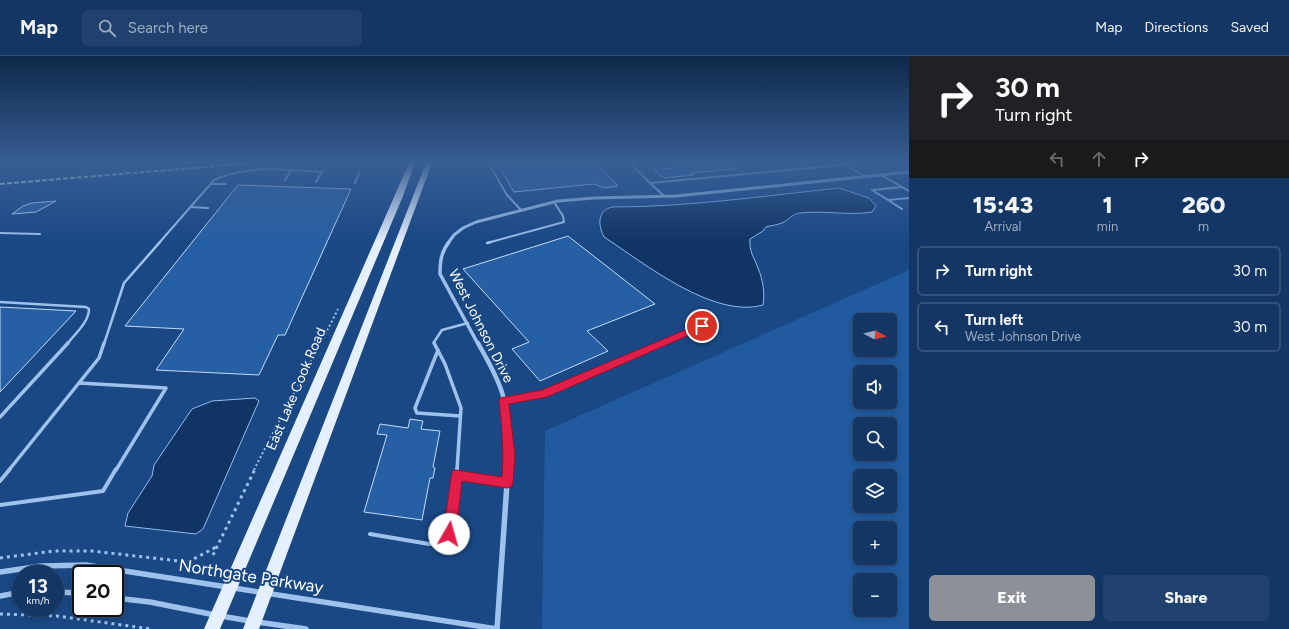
<!DOCTYPE html>
<meta charset="utf-8">
<style>
:root{--surface:#133664;--page:#20416d;--text:#f1f3f6;--muted:#9dabbf;--line:#325078;--accent:#8c9099}
body{margin:0;font-family:Figtree,sans-serif;background:var(--page);color:var(--text);height:100vh;display:flex;flex-direction:column;font-size:15px;white-space:nowrap}
*{box-sizing:border-box;margin:0}
p{font-size:13px;color:var(--muted)}
.icon{flex:none;width:22px;height:22px;fill:none;stroke:currentColor;stroke-width:2;stroke-linecap:round;stroke-linejoin:round}
.map{position:relative;flex:1;overflow:hidden}
.side{display:flex;flex-direction:column;background:var(--surface);width:380px}
.side>*{flex:none}
.top-card{background:#202124;color:#fff;overflow:hidden}
.needle{width:26px;rotate:97deg}
.buttons{position:absolute;left:853px;top:257px;display:grid;gap:8px}
.buttons a{display:grid;place-items:center;width:44px;height:44px;border-radius:6px;background:var(--surface);box-shadow:0 2px 6px #0003,0 0 0 1px var(--line);font-size:20px}
.speed{position:absolute;left:12px;top:509px;display:flex;gap:8px;font-size:20px;font-weight:700;text-align:center}
.speed>*{display:grid;place-content:center;width:52px;height:52px;border-radius:50%;background:var(--surface);box-shadow:0 2px 6px #0003,0 0 0 1px var(--line);line-height:1}
.speed small{font-size:10px;font-weight:400}
.speed .limit{border:2px solid #111;border-radius:6px;background:#fff;color:#111}
.pin{position:absolute;display:grid;place-items:center;width:34px;height:34px;color:#fff;margin:-17px;border:2px solid #fff;border-radius:50%;box-shadow:0 1px 4px #0007}
.me{position:absolute;width:44px;margin:-22px;rotate:7deg;stroke-linejoin:round;filter:drop-shadow(0 0 3px #0008)}
.turn{display:flex;align-items:center;gap:14px;height:84px;padding:0 20px;font-size:18px}
.turn .icon{width:52px;height:52px;stroke-width:2.5}
.turn b{display:block;font-size:28px;line-height:34px}
.lanes{display:flex;align-items:center;height:38px;padding:0 20px;background:#0003;justify-content:center;gap:20px;direction:ltr}
.lanes .off{opacity:.35}
.eta{display:flex;justify-content:space-evenly;align-items:center;height:68px;text-align:center}
.eta b{font-size:24px;font-weight:800;line-height:28px}
.button{display:flex;gap:8px;margin-top:auto;padding:8px 20px}
.button a{flex:1;height:46px;border-radius:6px;background:var(--accent);color:#fff;font-size:16px;font-weight:800;line-height:46px;text-align:center}
.button a+a{background:var(--page);color:var(--text)}
ul{padding:0;list-style:none}
li{display:flex;align-items:center;gap:12px;height:50px;margin:0 8px 6px;padding:0 12px;border:2px solid var(--line);border-radius:6px}
li div{flex:1}
li b{display:block;font-size:15px}
li em{font-style:normal}
header{display:flex;align-items:center;gap:24px;box-sizing:border-box;height:56px;padding:0 20px;background:var(--surface);border-bottom:1px solid var(--line)}
header strong{font-size:19px}
nav{display:flex;gap:22px;margin-inline-start:auto;font-size:14px}
.search{width:280px;height:36px;background:var(--page);display:flex;align-items:center;gap:10px;box-sizing:border-box;padding:0 14px;border-radius:6px;color:var(--muted);font-size:15px}
main{display:flex;flex:1;min-height:0}
.map>svg:first-child{display:block}
.green{fill:#215a9f;fill-rule:evenodd}
.water{fill:#103463;stroke:#91bdef}
.building{fill:#275fa4;stroke:#c4dcf9}
.lines{fill:none;stroke-linecap:round;stroke-linejoin:round}
.path-far1{stroke:#9fc2ec;stroke-width:2;stroke-dasharray:2 2.5;stroke-linecap:butt}
.path{stroke:#9fc2ec;stroke-width:3;stroke-dasharray:3 4;stroke-linecap:butt}
.lane-far3{stroke:#9fc2ec;stroke-width:2}
.lane-far2{stroke:#9fc2ec;stroke-width:2.5}
.lane-far1{stroke:#9fc2ec;stroke-width:3.5}
.lane{stroke:#9fc2ec;stroke-width:4}
.street-far3{stroke:#9fc2ec;stroke-width:3}
.street-far2{stroke:#9fc2ec;stroke-width:3.5}
.street-far1{stroke:#9fc2ec;stroke-width:4.5}
.street{stroke:#9fc2ec;stroke-width:5.5}
.primary{fill:#e4efff;fill-rule:evenodd}
.rail{stroke:#fff;stroke-width:2;stroke-dasharray:5 2;stroke-linecap:butt}
.route{fill:#e11d48;stroke:#92132f}
.labels{text-anchor:middle;dominant-baseline:central;stroke-width:4;stroke-linejoin:round;paint-order:stroke}
.street-label{font-size:14px;fill:#fff;stroke:#194885}
.near-street-label{font-size:17px;fill:#fff;stroke:#194885}
</style>
<header>
<strong>Map</strong>
<div class="search"><svg class="icon" aria-label="search" viewBox="0 0 24 24"><circle cx="10" cy="10" r="6"/><path d="M15 15l6 6"/></svg>Search here</div>
<nav><a>Map</a><a>Directions</a><a>Saved</a></nav>
</header>
<main>
<div class="map">
<svg width="909" height="573" viewBox="0 0 909 573">
<rect width="100%" height="100%" fill="#194885"/>
<!-- green -->
<path class="green" d="M909,214V573H542L545,375ZM860,264H890V294H860ZM860,316H890V346H860ZM860,368H890V398H860ZM860,420H890V450H860ZM860,472H890V502H860ZM860,524H890V554H860Z"/>
<!-- water -->
<path class="water" d="M839,132L869,142L876,150L872,156C848,160 824,154 800,157C793,158 790,162 784,166C779,169 772,169 766,171L763,175L750,183C749,196 754,201 758,212C763,224 765,237 763,249C713,263 644,207 604,181C598,169 597,155 612,151C688,151 764,140 839,132Z
M255,342L259,345L255,354L203,473L196,478L125,470L128,457L152,420L154,409L192,353L212,345Z"/>
<!-- building -->
<path class="building" d="M497,107H596L618,130L604,132L594,128L514,136Z
M667,107H737V113L691,117L694,119L663,122L654,114L674,112Z
M238,129L351,133L285,279H278L259,319L156,314L184,273L125,270Z
M56,145L36,156L12,158L23,150L32,147Z
M568,180L655,248L587,275L608,295L540,325L512,293L529,286L463,213Z
M0,251L76,255L0,336Z
M410,363L423,365L421,373L440,375L433,411L435,412L433,422H430L422,464L364,456L387,379L377,378L380,368L408,372Z"/>
<g class="lines">
<!-- path-far1 -->
<path class="path-far1" d="M254,414C281,360 311,307 338,253"/>
<!-- path -->
<path class="path" d="M213,499L255,413
M0,502L54,495H92L188,506L216,491
M0,558L57,560L151,573"/>
<!-- lane-far3 -->
<path class="lane-far3" d="M630,107L650,127
M844,108L865,120
M490,110L507,139L521,154
M881,119L909,135
M285,124L292,113
M355,127L359,117
M211,128H226
M902,131L872,134L888,144L909,142
M664,140L650,127L861,107
M888,144L902,153
M190,151L208,152
M0,177L40,178
M159,187L214,124C247,109 287,113 322,116L316,126
M487,187L564,166L563,160L554,146"/>
<!-- lane-far2 -->
<path class="lane-far2" d="M487,187L491,186
M0,246L86,251L89,253C89,266 75,278 67,288
M104,288L124,227L160,186
M435,288L434,286L442,274L468,267
M661,288L702,270"/>
<!-- lane-far1 -->
<path class="lane-far1" d="M434,287L445,308L461,352L457,414
M438,294L415,352L417,357L460,360
M79,327L166,332L116,414
M504,345L543,338L663,287
M0,361L68,287
M9,414L99,302L104,287"/>
<!-- lane -->
<path class="lane" d="M457,413V419L507,427
M0,425L10,413
M0,449L103,435L116,413
M370,478L429,488L442,485L449,478L457,419"/>
<!-- street-far3 -->
<path class="street-far3" d="M448,187L454,179L463,172L476,166L558,145L594,142L676,140L909,116"/>
<!-- street-far2 -->
<path class="street-far2" d="M449,186C441,196 440,206 440,218L478,288"/>
<!-- street-far1 -->
<path class="street-far1" d="M478,287C487,304 498,321 503,340C509,363 510,390 508,414"/>
<!-- street -->
<path class="street" d="M0,516L41,510L86,509L497,573L508,413
M55,536L81,537
M0,540L21,536
M115,542L150,546L215,559
M221,560L250,565
M257,566L306,573"/>
<!-- primary -->
<path class="primary" d="M409,107H415L403,140L220,573H204Z
M426,107H432L259,573H243Z"/>
<!-- rail -->
<path class="rail" d="M0,128L252,107"/>
</g>
<!-- sky -->
<linearGradient id="sky" x2="0" y2="1"><stop stop-color="#0e2849"/><stop offset="0.57" stop-color="#385e94"/><stop offset="1" stop-color="#385e94" stop-opacity="0"/></linearGradient>
<rect width="909" height="187" fill="url(#sky)"/>
<!-- route -->
<path class="route" d="M702,267L705,268L706,270L705,272L547,341L509,348L515,399L513,427L511,431L507,432L462,425L456,478L454,482L449,484L445,482L443,478L452,415L456,414L502,421C504,395 502,370 499,345L500,342L542,334Z"/>
<g class="labels">
<!-- street labels -->
<g class="street-label">
<text transform="translate(481 270) rotate(63)">West Johnson Drive</text>
<text transform="translate(296 333) rotate(-67)">East Lake Cook Road</text>
</g>
<!-- near-street labels -->
<g class="near-street-label">
<text transform="translate(251 520) rotate(9)">Northgate Parkway</text>
</g>
</g>
</svg>
<div class="buttons">
<a><svg class="needle" viewBox="-14 -14 28 28"><path d="M0-13l5 13h-10z" fill="#e53935"/><path d="M0 13l5-13h-10z" fill="#9dabbf"/></svg></a>
<a><svg class="icon" aria-label="sound" viewBox="0 0 24 24"><path d="M4 9h4l5-4v14l-5-4H4zM17 9q2 3 0 6"/></svg></a>
<a><svg class="icon" aria-label="search" viewBox="0 0 24 24"><circle cx="10" cy="10" r="6"/><path d="M15 15l6 6"/></svg></a>
<a><svg class="icon" aria-label="layers" viewBox="0 0 24 24"><path d="M12 4l9 5-9 5-9-5zM3 14l9 5 9-5"/></svg></a>
<a>+</a>
<a>−</a>
</div>
<div class="speed"><div>13<small>km/h</small></div><div class="limit">20</div></div>
<div class="pin" style="left:702px;top:270px;background:#d93025"><svg class="icon" aria-label="arrive" viewBox="0 0 24 24"><path d="M6 21V4h12l-3 4 3 4H6"/></svg></div>
<svg class="me" style="left:449px;top:478px" viewBox="-20 -20 40 40"><circle r="19" fill="#fff"/><path d="M0-13L10 11 0 6-10 11z" fill="#e11d48"/></svg>
</div>
<section class="side">
<div class="top-card">
<div class="turn"><svg class="icon" aria-label="right" viewBox="0 0 24 24"><path d="M7 20v-9h11M14 6l5 5-5 5"/></svg><div><b>30 m</b>Turn right</div></div>
<div class="lanes"><svg class="icon off" aria-label="left" viewBox="0 0 24 24"><path d="M17 20v-9H6M10 6l-5 5 5 5"/></svg><svg class="icon off" aria-label="ahead" viewBox="0 0 24 24"><path d="M12 20V5M6 11l6-6 6 6"/></svg><svg class="icon" aria-label="right" viewBox="0 0 24 24"><path d="M7 20v-9h11M14 6l5 5-5 5"/></svg></div>
</div>
<div class="eta">
<div><b>15:43</b><p>Arrival</p></div>
<div><b>1</b><p>min</p></div>
<div><b>260</b><p>m</p></div>
</div>
<ul>
<li><svg class="icon" aria-label="right" viewBox="0 0 24 24"><path d="M7 20v-9h11M14 6l5 5-5 5"/></svg><div><b>Turn right</b></div><em>30 m</em></li>
<li><svg class="icon" aria-label="left" viewBox="0 0 24 24"><path d="M17 20v-9H6M10 6l-5 5 5 5"/></svg><div><b>Turn left</b><p>West Johnson Drive</p></div><em>30 m</em></li>
</ul>
<div class="button"><a>Exit</a><a>Share</a></div>
</section>
</main>
